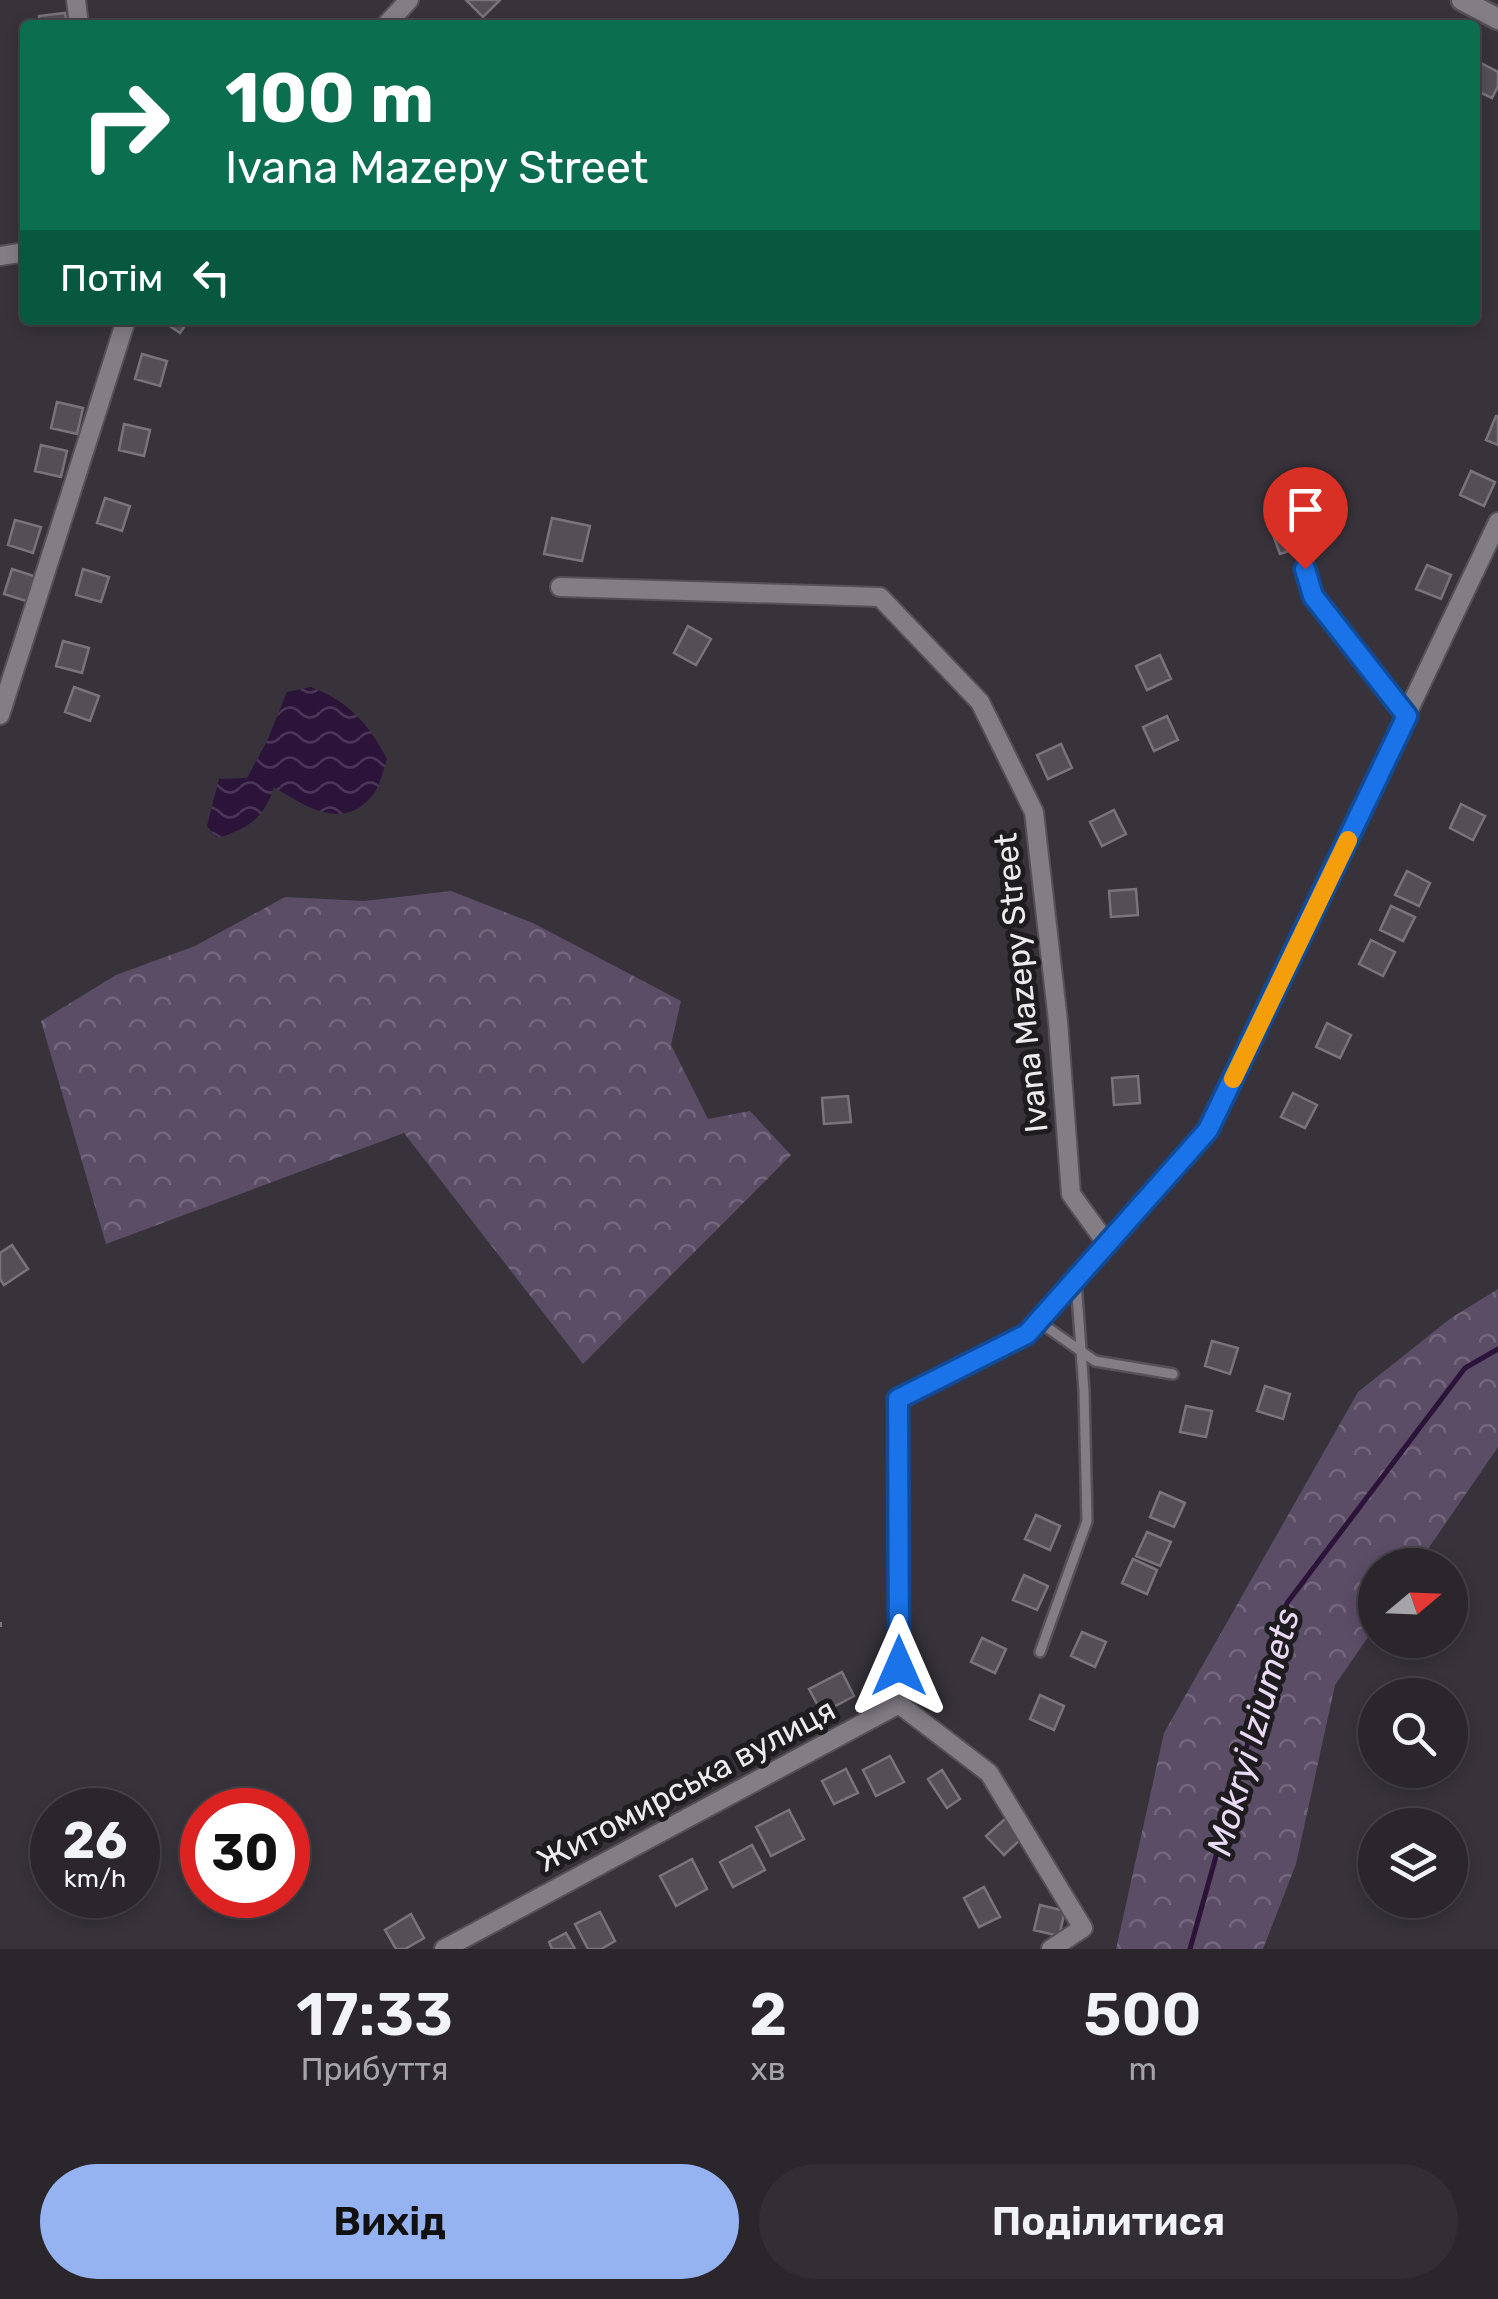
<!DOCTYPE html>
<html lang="uk">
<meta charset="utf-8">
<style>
:root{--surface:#2a262c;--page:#322e34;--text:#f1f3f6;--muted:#a5a5a9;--line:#464348;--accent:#95b2f1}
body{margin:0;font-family:Rubik,sans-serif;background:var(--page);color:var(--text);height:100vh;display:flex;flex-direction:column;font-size:38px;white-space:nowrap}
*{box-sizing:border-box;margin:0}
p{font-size:32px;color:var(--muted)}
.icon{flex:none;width:55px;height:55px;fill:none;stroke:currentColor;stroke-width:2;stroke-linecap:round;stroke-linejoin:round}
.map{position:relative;height:1949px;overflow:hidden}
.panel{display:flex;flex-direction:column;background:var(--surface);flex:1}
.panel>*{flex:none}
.banner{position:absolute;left:20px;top:20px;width:1460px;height:305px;border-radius:10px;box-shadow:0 5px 15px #0003,0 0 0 2px var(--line);background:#0b6e4f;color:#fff;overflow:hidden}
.needle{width:65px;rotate:71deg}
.controls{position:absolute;left:1358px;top:1548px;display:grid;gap:20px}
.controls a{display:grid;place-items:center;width:110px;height:110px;border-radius:50%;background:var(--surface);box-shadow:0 5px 15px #0003,0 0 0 2px var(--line);font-size:50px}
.speed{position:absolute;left:30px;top:1788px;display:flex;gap:20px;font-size:50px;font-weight:700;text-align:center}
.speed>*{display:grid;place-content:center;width:130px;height:130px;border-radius:50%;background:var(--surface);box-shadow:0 5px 15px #0003,0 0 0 2px var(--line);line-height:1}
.speed small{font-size:25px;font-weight:400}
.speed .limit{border:15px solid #d22;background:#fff;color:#111}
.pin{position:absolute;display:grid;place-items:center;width:85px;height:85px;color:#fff;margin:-102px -42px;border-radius:50% 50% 50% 0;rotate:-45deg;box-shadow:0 0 10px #0007}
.pin .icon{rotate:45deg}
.me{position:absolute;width:110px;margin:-55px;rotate:0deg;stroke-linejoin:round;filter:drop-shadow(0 0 8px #0008)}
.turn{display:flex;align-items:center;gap:35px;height:210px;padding:0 40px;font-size:45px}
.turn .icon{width:130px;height:130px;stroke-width:2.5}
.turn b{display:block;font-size:70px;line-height:85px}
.then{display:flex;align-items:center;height:95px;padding:0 40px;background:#0003;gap:20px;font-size:38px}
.eta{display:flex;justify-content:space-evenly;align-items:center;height:170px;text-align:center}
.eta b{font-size:60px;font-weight:600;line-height:70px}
.button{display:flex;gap:20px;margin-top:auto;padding:20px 40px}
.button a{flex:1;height:115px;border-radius:60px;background:var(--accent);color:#111;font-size:40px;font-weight:600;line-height:115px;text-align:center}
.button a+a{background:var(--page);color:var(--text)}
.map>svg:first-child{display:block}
.forest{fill:url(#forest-crowns)}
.water{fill:url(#water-waves)}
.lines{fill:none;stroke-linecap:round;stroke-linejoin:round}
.stream{stroke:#2c133a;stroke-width:5}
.building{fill:#544f57;stroke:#79747c;stroke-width:2.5}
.service-casing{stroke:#555158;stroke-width:14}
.minor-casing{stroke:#555158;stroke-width:22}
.tertiary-casing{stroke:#555158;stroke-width:25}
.path{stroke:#7c787f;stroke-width:4;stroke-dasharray:10 5;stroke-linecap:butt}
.service{stroke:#837d86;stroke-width:9}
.minor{stroke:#837d86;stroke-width:18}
.tertiary{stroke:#837d86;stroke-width:20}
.route-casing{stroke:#114b97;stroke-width:25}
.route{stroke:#1a73e8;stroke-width:18}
.slow{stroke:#f59e0b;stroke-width:18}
.labels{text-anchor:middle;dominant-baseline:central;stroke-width:10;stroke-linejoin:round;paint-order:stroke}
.street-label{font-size:32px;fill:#eeebf0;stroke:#1e1c1f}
.water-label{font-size:35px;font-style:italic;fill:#ead9f5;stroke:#1e1c1f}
</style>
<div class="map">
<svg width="1498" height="1949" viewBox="0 0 1498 1949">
<defs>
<pattern id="forest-crowns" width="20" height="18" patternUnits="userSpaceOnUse" patternTransform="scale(2.5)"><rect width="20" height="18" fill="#5c4d67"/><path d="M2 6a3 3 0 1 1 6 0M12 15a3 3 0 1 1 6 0" fill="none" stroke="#74677d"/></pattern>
<pattern id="water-waves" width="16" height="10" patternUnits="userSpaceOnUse" patternTransform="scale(2.5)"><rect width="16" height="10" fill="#2c133a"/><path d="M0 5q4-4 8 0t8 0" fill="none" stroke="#4b3657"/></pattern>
</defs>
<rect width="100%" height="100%" fill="#38333b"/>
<!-- forest -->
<path class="forest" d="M451,891L533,923L681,1001L671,1045L708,1119L750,1111L791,1155L583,1364L404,1133L106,1244L41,1021L116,975L195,946L285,897L364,901Z
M1498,1289V1447L1417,1565H1375V1627L1335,1685L1296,1864L1263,1949H1116L1164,1733L1358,1392L1451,1318Z"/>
<!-- water -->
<path class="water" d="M311,687C348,701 369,724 387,759C383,770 380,787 372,796C342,832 305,806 274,787C264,819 247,829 217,838L207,826L219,779L247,778L267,741L287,692Z"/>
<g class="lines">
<!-- stream -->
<path class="stream" d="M1190,1949L1287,1603L1465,1368L1498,1349"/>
</g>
<!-- building -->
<path class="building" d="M466,0H500L483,17Z
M65,13L67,25H40L39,16Z
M1481,63L1498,72V86L1492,98L1475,90V73Z
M161,320H189L180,333Z
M142,354L167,361L160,386L135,379Z
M57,402L83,408L77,434L51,428Z
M1496,416H1498V445L1486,440Z
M124,424L150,430L144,456L119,450Z
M41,445L67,451L61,477L35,471Z
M1471,471L1495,482L1484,506L1460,495Z
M105,498L130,506L122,531L97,523Z
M1293,512L1304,546L1280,554L1269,524Z
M552,518L590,526L582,561L544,554Z
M15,520L41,527L33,553L8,545Z
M1427,565L1451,575L1441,599L1416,589Z
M12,569L37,577L29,602L4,594Z
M83,569L109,577L101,602L76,595Z
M688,626L711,639L696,665L674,653Z
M63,641L89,648L82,673L56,666Z
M1160,655L1171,679L1147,690L1136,666Z
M74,687L99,696L90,721L65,712Z
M1167,716L1178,740L1154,751L1143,727Z
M1061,744L1072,768L1048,779L1037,755Z
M1461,804L1485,816L1473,840L1450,828Z
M1114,810L1126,834L1102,846L1090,822Z
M1407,871L1430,883L1419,906L1395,895Z
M1136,889L1138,915L1111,917L1109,891Z
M1391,906L1415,917L1403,941L1380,930Z
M1371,940L1395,952L1383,976L1359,964Z
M1327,1023L1351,1035L1340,1058L1316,1047Z
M1138,1076L1140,1103L1114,1105L1112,1078Z
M1293,1093L1317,1105L1305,1128L1281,1117Z
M848,1096L851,1122L824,1124L822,1098Z
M12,1245L28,1269L4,1285L0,1279V1253Z
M1212,1341L1238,1348L1230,1374L1205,1366Z
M1265,1386L1290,1394L1283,1419L1257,1411Z
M1186,1406L1212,1411L1206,1437L1180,1432Z
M1160,1492L1185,1503L1174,1527L1150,1517Z
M1036,1515L1060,1526L1050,1550L1025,1539Z
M1147,1532L1171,1542L1160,1566L1136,1556Z
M1133,1559L1157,1570L1147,1594L1122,1583Z
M1024,1575L1048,1586L1037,1610L1013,1600Z
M1082,1632L1106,1642L1095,1667L1071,1656Z
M982,1638L1006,1649L995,1673L971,1662Z
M842,1672L854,1696L822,1713L809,1689Z
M1040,1695L1064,1706L1054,1730L1030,1719Z
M890,1756L904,1782L876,1796L863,1770Z
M846,1769L858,1793L834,1804L822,1781Z
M942,1770L960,1799L947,1808L928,1779Z
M789,1810L804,1839L771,1856L756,1827Z
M1006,1818L1023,1837L1004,1855L986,1836Z
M752,1845L765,1870L733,1887L720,1862Z
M692,1859L707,1889L676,1906L660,1876Z
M984,1887L1000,1917L979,1927L964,1898Z
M1040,1905L1065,1911L1059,1936L1034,1930Z
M600,1912L615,1941L601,1949H588L575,1924Z
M411,1914L424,1938L405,1949H396L385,1930Z
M566,1933L575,1949H552L549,1942Z"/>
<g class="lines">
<defs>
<path id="service" d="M1038,1321L1095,1361L1173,1374
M1040,1652L1087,1521L1084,1391L1076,1281"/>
<path id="minor" d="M76,0L79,25
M386,25L409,0
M0,256L25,252
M1305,569L1313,596L1407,716
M560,587L880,597L980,702L1034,812L1058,1021L1071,1194L1107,1244L1209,1130L1498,522
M0,715L126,320
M899,1704L989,1773L1083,1928L1051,1949
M444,1949L899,1704V1399L1027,1333L1107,1244"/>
<path id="tertiary" d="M1462,0L1498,19"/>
</defs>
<!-- service casing -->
<use href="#service" class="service-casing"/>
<!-- minor casing -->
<use href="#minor" class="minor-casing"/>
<!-- tertiary casing -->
<use href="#tertiary" class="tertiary-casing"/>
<!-- path -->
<path class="path" d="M0,1622V1627"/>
<!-- service -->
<use href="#service" class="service"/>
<!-- minor -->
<use href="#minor" class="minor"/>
<!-- tertiary -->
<use href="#tertiary" class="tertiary"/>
</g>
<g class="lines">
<defs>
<path id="route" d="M899,1666L898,1399L1027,1334L1208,1130L1407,716L1313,596L1305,569"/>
</defs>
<!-- route casing -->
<use href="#route" class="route-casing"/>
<!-- route -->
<use href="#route" class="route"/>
<!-- slow -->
<path class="slow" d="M1233,1079L1348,840"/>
</g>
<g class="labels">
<!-- street labels -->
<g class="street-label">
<text transform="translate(1021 983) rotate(-96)">Ivana Mazepy Street</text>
<text transform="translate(686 1785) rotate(-28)">Житомирська вулиця</text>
</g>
<!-- water labels -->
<g class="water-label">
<text transform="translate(1253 1732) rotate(-74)">Mokryi Iziumets</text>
</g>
</g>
</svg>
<div class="controls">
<a><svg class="needle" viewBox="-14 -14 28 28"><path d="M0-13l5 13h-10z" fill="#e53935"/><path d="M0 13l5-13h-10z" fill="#a5a5a9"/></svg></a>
<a><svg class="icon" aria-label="search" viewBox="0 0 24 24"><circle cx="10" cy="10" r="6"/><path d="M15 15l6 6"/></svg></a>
<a><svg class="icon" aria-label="layers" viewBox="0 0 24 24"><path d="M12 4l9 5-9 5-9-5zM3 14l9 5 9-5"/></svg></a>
</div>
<div class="speed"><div>26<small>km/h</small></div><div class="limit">30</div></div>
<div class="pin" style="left:1305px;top:569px;background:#d93025"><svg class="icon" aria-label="arrive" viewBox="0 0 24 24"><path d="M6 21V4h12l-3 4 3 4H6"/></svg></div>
<svg class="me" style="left:899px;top:1666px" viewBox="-20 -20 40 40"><path d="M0-17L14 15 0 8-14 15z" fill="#1a73e8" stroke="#fff" stroke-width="4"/></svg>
<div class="banner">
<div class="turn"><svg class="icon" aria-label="right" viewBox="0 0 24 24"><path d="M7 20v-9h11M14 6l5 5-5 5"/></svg><div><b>100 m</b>Ivana Mazepy Street</div></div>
<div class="then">Потім<svg class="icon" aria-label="left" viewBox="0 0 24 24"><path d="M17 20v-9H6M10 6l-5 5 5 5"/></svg></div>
</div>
</div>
<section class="panel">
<div class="eta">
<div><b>17:33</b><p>Прибуття</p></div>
<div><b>2</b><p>хв</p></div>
<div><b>500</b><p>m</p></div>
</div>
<div class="button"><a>Вихід</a><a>Поділитися</a></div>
</section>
